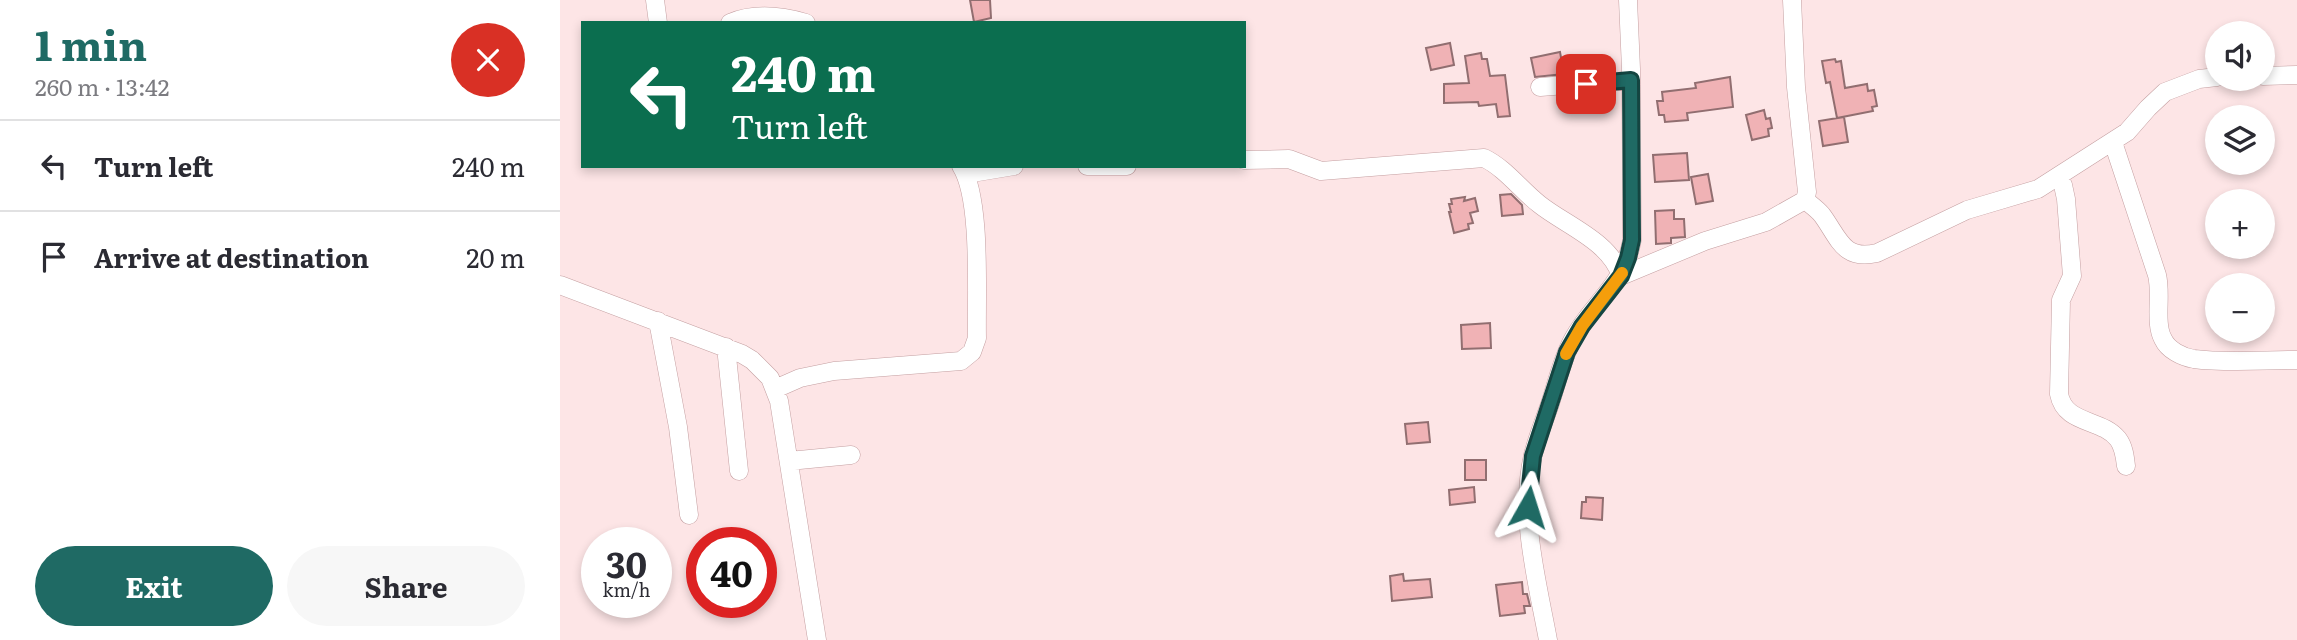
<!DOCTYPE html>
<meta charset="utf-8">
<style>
:root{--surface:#fff;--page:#f7f7f7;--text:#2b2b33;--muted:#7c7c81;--line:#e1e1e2;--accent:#1f6a64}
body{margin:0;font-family:Literata,serif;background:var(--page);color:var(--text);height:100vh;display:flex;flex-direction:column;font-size:26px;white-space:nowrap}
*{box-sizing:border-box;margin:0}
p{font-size:23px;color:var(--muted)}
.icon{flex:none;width:38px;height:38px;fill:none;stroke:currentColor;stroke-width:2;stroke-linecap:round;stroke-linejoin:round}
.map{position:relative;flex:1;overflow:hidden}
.panel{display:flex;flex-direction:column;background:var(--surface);width:560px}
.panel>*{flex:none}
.top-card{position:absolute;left:21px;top:21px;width:665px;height:147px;border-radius:0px;box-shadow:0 4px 10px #0003;background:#0b6e4f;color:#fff;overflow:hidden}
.fabs{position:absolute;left:1645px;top:21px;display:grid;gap:14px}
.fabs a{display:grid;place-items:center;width:70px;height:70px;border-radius:50%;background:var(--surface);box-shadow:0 4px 10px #0003;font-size:35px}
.speed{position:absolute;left:21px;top:527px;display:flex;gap:14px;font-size:35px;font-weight:700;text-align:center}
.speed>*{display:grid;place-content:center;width:91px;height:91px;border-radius:50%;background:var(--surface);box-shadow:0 4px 10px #0003;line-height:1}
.speed small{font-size:18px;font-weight:400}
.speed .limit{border:10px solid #d22;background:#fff;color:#111}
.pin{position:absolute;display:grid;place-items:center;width:60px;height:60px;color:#fff;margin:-30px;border-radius:14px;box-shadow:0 4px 10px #0006}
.me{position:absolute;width:77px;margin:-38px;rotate:6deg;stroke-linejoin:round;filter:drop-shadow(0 0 5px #0008)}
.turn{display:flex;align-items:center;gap:24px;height:147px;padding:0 35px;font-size:32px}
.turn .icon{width:91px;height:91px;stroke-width:2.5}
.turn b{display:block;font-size:49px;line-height:60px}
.round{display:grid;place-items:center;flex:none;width:74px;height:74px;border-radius:37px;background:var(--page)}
.overview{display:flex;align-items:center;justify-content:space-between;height:119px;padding:0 35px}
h1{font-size:42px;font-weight:700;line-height:52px;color:var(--accent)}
.button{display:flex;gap:14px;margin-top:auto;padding:14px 35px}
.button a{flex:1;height:80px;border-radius:42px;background:var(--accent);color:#fff;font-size:28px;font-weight:700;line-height:80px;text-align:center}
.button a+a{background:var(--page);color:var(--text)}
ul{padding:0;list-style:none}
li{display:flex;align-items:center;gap:21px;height:91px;padding:0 35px;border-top:2px solid var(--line)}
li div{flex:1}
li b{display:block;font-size:26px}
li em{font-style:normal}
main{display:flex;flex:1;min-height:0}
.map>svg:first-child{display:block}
.building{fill:#f0b2b5;stroke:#916e70;stroke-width:2}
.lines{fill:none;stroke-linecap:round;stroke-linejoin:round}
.minor-casing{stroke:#c49fa1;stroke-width:19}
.minor{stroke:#fff;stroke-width:18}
.route-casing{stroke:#144541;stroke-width:18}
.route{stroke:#1f6a64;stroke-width:12}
.slow{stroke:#f59e0b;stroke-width:12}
</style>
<main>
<section class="panel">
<div class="overview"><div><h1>1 min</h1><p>260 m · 13:42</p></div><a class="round" style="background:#d93025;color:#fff"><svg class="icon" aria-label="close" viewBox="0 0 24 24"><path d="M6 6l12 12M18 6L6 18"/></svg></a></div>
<ul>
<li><svg class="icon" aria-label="left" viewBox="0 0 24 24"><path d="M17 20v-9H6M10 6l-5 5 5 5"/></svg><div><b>Turn left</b></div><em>240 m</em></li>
<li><svg class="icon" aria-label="arrive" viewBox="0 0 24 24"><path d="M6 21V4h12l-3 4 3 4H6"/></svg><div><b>Arrive at destination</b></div><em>20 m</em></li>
</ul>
<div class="button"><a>Exit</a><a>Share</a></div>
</section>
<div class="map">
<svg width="1737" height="640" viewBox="0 0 1737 640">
<rect width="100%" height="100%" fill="#fde5e6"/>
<!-- building -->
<path class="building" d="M410,0H430L431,18L414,22Z
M890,43L894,65L871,70L866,48Z
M1000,52L1004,74L975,77L971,58Z
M921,53L922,59H927L930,76L945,75L950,116L938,117L936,104L919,106L918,102L884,103V84L909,83L905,56Z
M1275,59L1276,62L1281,61L1285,88L1307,84L1308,91L1314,90L1317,106L1312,107L1313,111L1277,118L1270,82L1266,83L1262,61Z
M1170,77L1173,107L1127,113L1128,120L1105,122L1104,115H1099L1097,101H1103L1102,92L1136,88L1135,83Z
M1204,110L1206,119L1210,118L1212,128L1208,129L1209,136L1192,140L1186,115Z
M1284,117L1288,142L1263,146L1259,121Z
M1127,153L1129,180L1095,182L1093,155Z
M1148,174L1153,201L1136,204L1131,177Z
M951,194L962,205L963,214L942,216L940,195Z
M905,197L904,201L915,198L918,211L910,213L913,223L908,224L909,229L894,233L889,212H891L889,204H892L891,199Z
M1114,210V219H1124L1125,237L1111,238V243L1096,244L1095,211Z
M930,323L931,348L902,349L901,325Z
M868,422L870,442L847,444L845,424Z
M905,460H926V480H905Z
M914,487L915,502L890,505L889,490Z
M1026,497L1043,498L1042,520L1021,518L1022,502H1026Z
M843,574L844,581L870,579L872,597L832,601L830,576Z
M962,582L963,594H967L970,606H964L965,613L940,616L936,585Z"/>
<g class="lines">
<defs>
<path id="minor" d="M95,0L98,23
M170,23C193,13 222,16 246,23
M1703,76L1737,75
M980,87L1071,80
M1553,142L1597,275C1602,294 1594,323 1603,339C1608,350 1622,357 1634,359C1664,363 1705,360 1737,360
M684,160L729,159L761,171L924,158C945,168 961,190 979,204C1005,225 1050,241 1061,276L1145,241L1206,222L1245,200L1247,192L1236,87L1232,0
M527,166H567
M406,174L454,166
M1498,177L1503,185L1506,199L1512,276L1501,300L1499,394C1505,425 1541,418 1558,439C1564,447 1565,457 1566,466
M1245,200C1251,205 1257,209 1262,215C1279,238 1283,261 1317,253L1407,210L1478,189L1567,132L1588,108L1605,92L1639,79L1657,77
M0,285L182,354L192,360L210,378L219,401L257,640
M98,321L118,427L129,515
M166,347L179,471
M215,389L240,378L274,371L401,361L412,352L417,338C416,296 422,199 401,166
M229,461L291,455
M988,640C977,580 959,516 973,455C977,438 984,421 990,404C997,382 1002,359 1013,339C1034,301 1064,286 1072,240L1071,69L1068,0"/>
</defs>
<!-- minor casing -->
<use href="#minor" class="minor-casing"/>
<!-- minor -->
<use href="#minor" class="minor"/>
</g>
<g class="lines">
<defs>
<path id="route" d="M968,507L973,456L1007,352L1022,326L1061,276L1068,258L1072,240L1071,80L1026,84"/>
</defs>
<!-- route casing -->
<use href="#route" class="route-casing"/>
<!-- route -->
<use href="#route" class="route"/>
<!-- slow -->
<path class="slow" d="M1006,354L1022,326L1062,273"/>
</g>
</svg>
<div class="fabs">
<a><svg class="icon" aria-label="sound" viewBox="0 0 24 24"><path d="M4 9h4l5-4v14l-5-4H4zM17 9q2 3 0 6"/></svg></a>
<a><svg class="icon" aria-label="layers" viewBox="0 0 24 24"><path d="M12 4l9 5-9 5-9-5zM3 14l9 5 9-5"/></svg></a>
<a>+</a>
<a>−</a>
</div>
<div class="speed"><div>30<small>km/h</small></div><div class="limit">40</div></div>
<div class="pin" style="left:1026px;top:84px;background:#d93025"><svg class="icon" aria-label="arrive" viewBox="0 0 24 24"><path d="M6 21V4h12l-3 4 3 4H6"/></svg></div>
<svg class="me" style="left:968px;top:507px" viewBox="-20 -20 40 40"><path d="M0-17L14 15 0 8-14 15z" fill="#1f6a64" stroke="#fff" stroke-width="4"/></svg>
<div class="top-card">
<div class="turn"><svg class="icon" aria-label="left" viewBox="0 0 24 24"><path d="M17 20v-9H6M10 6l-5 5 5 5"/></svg><div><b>240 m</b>Turn left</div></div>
</div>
</div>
</main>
